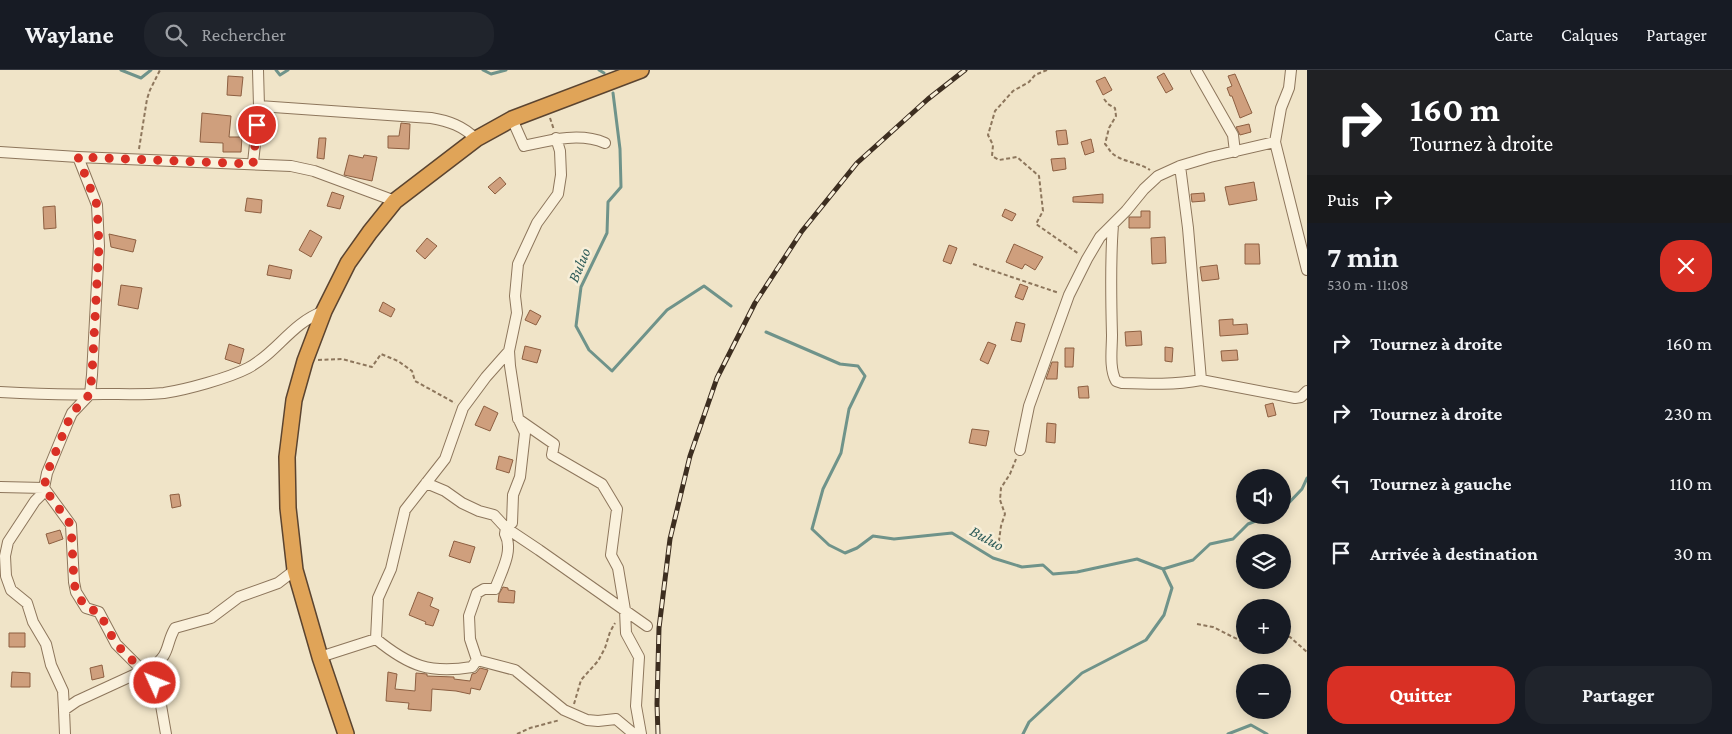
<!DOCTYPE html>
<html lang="fr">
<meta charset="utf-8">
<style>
:root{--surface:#171b24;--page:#20242c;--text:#f1f3f6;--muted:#9ea1a6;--line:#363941;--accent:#d93025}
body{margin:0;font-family:"Crimson Pro",serif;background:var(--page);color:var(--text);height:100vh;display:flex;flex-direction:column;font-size:19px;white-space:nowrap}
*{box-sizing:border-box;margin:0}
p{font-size:16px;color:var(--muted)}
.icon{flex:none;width:28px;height:28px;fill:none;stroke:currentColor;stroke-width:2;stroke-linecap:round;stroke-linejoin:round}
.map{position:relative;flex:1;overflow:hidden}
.drawer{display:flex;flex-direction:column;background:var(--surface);width:425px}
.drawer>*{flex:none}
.top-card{background:#202124;color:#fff;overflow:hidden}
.buttons{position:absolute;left:1236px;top:399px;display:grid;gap:10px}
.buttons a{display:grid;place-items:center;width:55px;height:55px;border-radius:50%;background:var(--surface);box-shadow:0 2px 12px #0003;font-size:25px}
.pin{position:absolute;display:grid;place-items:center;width:42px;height:42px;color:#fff;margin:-21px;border:2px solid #fff;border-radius:50%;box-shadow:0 1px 5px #0007}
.me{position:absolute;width:55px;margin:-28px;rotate:314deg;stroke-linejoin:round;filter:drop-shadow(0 0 4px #0008)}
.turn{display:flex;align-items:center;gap:18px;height:105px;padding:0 20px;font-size:22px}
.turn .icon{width:65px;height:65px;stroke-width:2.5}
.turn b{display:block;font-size:35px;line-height:42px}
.then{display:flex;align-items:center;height:48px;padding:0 20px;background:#0003;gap:10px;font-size:19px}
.round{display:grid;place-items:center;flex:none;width:52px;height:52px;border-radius:20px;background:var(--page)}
.summary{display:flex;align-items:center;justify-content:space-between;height:85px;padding:0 20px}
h1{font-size:30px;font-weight:700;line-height:38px}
.primary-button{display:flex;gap:10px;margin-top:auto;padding:10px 20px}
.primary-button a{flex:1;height:58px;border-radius:20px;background:var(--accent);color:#fff;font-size:20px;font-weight:700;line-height:58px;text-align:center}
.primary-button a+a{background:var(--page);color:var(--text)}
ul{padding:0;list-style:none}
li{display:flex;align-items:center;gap:15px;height:70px;padding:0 20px}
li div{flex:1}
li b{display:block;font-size:19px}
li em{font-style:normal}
header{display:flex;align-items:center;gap:30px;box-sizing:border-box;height:70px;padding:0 25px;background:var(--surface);border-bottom:1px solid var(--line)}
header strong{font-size:24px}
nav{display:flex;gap:28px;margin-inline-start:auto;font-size:18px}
.search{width:350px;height:45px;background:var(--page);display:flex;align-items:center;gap:12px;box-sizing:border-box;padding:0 18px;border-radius:20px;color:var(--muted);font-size:19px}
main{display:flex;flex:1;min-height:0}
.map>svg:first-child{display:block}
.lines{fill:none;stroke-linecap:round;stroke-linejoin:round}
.stream{stroke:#6f938a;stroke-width:3}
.building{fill:#cf9f7d;stroke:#8d5f41}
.minor-casing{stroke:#8d765c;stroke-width:12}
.highway-casing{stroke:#5b4430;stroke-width:18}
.path{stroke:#8d765c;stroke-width:2;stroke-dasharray:4 2.5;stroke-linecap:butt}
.minor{stroke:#faf1dc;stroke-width:10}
.highway{stroke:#e0a458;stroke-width:15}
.rail-casing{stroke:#3d2e20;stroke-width:5}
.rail{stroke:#f7eed8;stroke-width:3;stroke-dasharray:9;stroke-linecap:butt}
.route{stroke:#d93025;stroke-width:9;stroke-dasharray:0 16.2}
.labels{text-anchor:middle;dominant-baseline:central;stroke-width:5;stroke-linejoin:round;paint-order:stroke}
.water-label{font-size:16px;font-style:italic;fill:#2f5d5a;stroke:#f7eed8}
</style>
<header>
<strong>Waylane</strong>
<div class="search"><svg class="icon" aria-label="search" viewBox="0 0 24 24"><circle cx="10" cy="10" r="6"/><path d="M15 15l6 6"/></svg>Rechercher</div>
<nav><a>Carte</a><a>Calques</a><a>Partager</a></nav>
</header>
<main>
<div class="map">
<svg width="1307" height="664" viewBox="0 0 1307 664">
<rect width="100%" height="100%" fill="#f0e4c8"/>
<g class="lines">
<!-- stream -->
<path class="stream" d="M121,0L141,8L151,0
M276,0L280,5L288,0
M483,0L491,4L506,0
M599,0L604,3
M613,23L620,79L621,117L608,132L607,163L581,217L576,256L589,280L612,301L667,240L704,216L731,236
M766,262L840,294L858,296L865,306L849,339L841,383L823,419L812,459L829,475L845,483L857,478L873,466L894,469L952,463L993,488L1022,497L1043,495L1053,504L1077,502L1137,489L1163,499L1172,518L1164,545L1146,570L1082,603L1029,652L1023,664
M1282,440L1302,419L1307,408
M1163,499L1193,490L1210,474L1233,469L1248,454L1271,445
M1228,664L1251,655L1267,664"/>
</g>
<!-- building -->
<path class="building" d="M1164,3L1173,19L1166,23L1157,7Z
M1235,4L1252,43L1240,48L1232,26H1230L1227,18L1232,16L1228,6Z
M228,6L243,7L241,26L227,25Z
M1105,7L1112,20L1103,25L1096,11Z
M202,43L231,46L229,67H242L241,82H223V73L200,72Z
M401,53L410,54L409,79L388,78V66H399Z
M1249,54L1251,62L1240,65L1236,57Z
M1066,60L1068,74L1058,75L1056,61Z
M319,68H326L324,89L317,88Z
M1091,69L1094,82L1085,85L1081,72Z
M349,85L363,88L364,85L377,87L372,111L344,105Z
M1065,88L1066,99L1053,101L1051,89Z
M500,107L506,114L495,124L488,117Z
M1254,112L1257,130L1229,135L1225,117Z
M332,122L344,126L340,139L327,136Z
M1204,123L1205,131L1192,132L1191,124Z
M1103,124V133L1073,132V127Z
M247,128L262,130L261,143L245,141Z
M55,136L56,158L44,159L43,137Z
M1005,139L1016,144L1012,151L1002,146Z
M1141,141H1150V158H1129V147H1141Z
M310,160L322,167L311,187L299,180Z
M109,164L136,170L133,182L111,177Z
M1165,167L1166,193L1152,194L1151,168Z
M427,168L437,176L425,189L416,181Z
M1014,174L1043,187L1035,200L1025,194L1022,199L1006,192Z
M1245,174H1259L1260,194H1245Z
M949,175L957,178L951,194L943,191Z
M269,195L292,200L290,209L267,205Z
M1217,195L1219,209L1202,211L1200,197Z
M1020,214L1028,217L1023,230L1015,227Z
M121,215L142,218L138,239L118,235Z
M383,232L395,239L391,247L379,241Z
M530,240L541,246L536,255L525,250Z
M1233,249V255L1247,254L1248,264L1220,266L1219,250Z
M1016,252L1025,254L1021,272L1011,270Z
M1141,261L1142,275L1126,276L1125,262Z
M988,272L996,275L988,294L980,290Z
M229,274L244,279L240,294L225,289Z
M525,276L541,280L537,293L522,289Z
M1165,277L1173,278L1172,292L1165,291Z
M1065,278H1074L1073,297H1065Z
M1237,280L1238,290L1222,291L1221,281Z
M1052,292H1058L1057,309H1046Z
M1088,316L1089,328H1079L1078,317Z
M1273,333L1276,345L1268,347L1265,335Z
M484,336L498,343L490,361L475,355Z
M1047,353L1056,354L1055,373L1046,372Z
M972,359L989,361L986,376L969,373Z
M499,386L513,390L509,403L496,399Z
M179,424L181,436L172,438L170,425Z
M60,460L63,469L49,474L46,464Z
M454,471L475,477L470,493L449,486Z
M503,517L508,518V520L515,521L514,533L498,532L499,524Z
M418,522L433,528L430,536L439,540L433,556L425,554L426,552L409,545Z
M9,563H25V577H9Z
M102,595L104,607L92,610L90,598Z
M480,598L488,600L480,620L471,618L470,624L456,621L432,619L431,641L408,639L409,633L386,631L388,602L397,604L395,619L415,621L416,603L427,604V606L454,607V609L470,611L472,604L476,603Z
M12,602L30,603V617H11Z"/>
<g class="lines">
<defs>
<path id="minor" d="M1196,0L1233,65L1235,82
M1291,0L1289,18L1281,38L1275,72L1307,200
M259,36L431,48C449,51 463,56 476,69
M512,49L524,76C550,70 580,62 605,73
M0,82L78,87L291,96L314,101L395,131
M78,87L97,135L99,176L92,305L90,324L72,343L68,352L47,403L44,418L71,455L74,512L76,522L86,538L99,542L116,574L155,613L158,618L166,664
M253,93L259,36L258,0
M1180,96L1188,158L1201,310L1295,328L1301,327L1307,321
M1113,155C1110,192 1111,228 1112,265C1112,279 1109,298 1116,311L1122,313C1149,314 1175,315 1201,310
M0,322C34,324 69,325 103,324C123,324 144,325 164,323C185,320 229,308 248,298C278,282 290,254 324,241
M518,349L554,374L552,385L602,414L617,439L611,485L618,498L625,540L626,563L639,587L636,636L641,664
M1020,380L1029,336L1069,225L1087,189L1100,167L1126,141L1144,119L1158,106L1180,96L1210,87L1275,72
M426,413L445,421L462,433L479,441L494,445L506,458L539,480L647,556
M0,417L44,418
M45,421L35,431L8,472L5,486L6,506L11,520L27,533L33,552L46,574L51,595L63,621L64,640
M376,569C409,596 430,604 472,597L477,590L515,600L564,640L587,650L598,651L616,649L634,664
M320,587L376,569L378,528L391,499L405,440L445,389L463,338L486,307L509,281
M477,590L470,569L469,546L477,523L484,519H495C501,502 514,481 505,464L506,458L512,453L513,425L520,407L525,363L518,348L510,296L509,281L517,243L515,226L518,194L537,153L558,124L561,105L560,81L556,68
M65,664L64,640L77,631L151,597C171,585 165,575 175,558L211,548L239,527L278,513L295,500"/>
<path id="highway" d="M346,664L320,587L295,500L288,438L287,387L294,330L305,291L324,241L348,193L370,162L395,131L476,69L512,49L641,0"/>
</defs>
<!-- minor casing -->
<use href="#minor" class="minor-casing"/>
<!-- highway casing -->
<use href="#highway" class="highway-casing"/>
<!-- path -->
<path class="path" d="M1047,0L1035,5L1029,12L1013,21L995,41L988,65L993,75L992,86L999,90L1017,87L1039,106L1043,141L1036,154L1079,184
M1104,29L1108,34L1115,38L1116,46L1109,58L1105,74C1108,77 1110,82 1113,84C1123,92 1138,92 1150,100
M550,48L554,60
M139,79L147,29L150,20L160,0
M973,194L1059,223
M318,290L342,289L372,297L381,284L398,291L412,301L415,311L455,333
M998,478L1001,456L1005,444L1000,430L1001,418L1010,404L1016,389
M1197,554L1213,557L1241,571L1245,570
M1282,565L1290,567L1307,582
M574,634L581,610L598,591L605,578L610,562L615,553
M517,664L530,658L560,650"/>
<!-- minor -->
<use href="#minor" class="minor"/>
<!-- highway -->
<use href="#highway" class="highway"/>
<defs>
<path id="rail" d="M658,664L657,634L659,558L670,469L690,386L717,308L755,233L802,161L857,93L928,29L965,0"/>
</defs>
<!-- rail casing -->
<use href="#rail" class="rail-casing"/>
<!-- rail -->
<use href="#rail" class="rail"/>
</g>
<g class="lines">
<!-- route -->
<path class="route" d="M155,613L116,574L99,542L86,538L76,522L74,512L71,455L44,418L47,403L68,352L72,343L90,324L92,304L99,176L97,135L78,87L253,94L257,55"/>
</g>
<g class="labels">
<!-- water labels -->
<g class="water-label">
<text transform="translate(579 195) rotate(-67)">Buluo</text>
<text transform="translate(987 468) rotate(29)">Buluo</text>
</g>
</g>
</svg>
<div class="buttons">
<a><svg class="icon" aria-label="sound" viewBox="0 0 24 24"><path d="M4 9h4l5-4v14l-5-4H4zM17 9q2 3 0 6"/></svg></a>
<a><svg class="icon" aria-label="layers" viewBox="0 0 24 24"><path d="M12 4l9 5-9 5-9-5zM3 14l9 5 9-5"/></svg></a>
<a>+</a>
<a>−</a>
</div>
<div class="pin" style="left:257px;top:55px;background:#d93025"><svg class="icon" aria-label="arrive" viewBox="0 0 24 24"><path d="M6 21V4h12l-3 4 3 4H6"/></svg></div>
<svg class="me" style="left:155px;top:613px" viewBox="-20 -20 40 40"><circle r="17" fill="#d93025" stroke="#fff" stroke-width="3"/><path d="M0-11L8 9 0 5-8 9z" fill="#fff"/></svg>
</div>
<section class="drawer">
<div class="top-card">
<div class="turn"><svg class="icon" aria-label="right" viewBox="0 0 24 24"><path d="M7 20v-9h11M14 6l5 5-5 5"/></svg><div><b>160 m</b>Tournez à droite</div></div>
<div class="then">Puis<svg class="icon" aria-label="right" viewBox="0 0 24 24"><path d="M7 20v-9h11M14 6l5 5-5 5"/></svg></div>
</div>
<div class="summary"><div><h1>7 min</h1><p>530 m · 11:08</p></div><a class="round" style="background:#d93025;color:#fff"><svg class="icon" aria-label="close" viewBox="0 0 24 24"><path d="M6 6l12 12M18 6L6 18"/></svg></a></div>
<ul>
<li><svg class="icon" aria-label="right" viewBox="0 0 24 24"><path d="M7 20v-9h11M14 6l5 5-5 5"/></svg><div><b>Tournez à droite</b></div><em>160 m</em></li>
<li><svg class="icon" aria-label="right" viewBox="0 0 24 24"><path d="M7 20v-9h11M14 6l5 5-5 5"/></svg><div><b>Tournez à droite</b></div><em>230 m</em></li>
<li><svg class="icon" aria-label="left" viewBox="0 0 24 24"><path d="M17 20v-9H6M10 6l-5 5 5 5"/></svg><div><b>Tournez à gauche</b></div><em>110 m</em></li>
<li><svg class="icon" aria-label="arrive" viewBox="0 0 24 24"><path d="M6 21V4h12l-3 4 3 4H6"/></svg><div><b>Arrivée à destination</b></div><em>30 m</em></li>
</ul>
<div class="primary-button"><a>Quitter</a><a>Partager</a></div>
</section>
</main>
